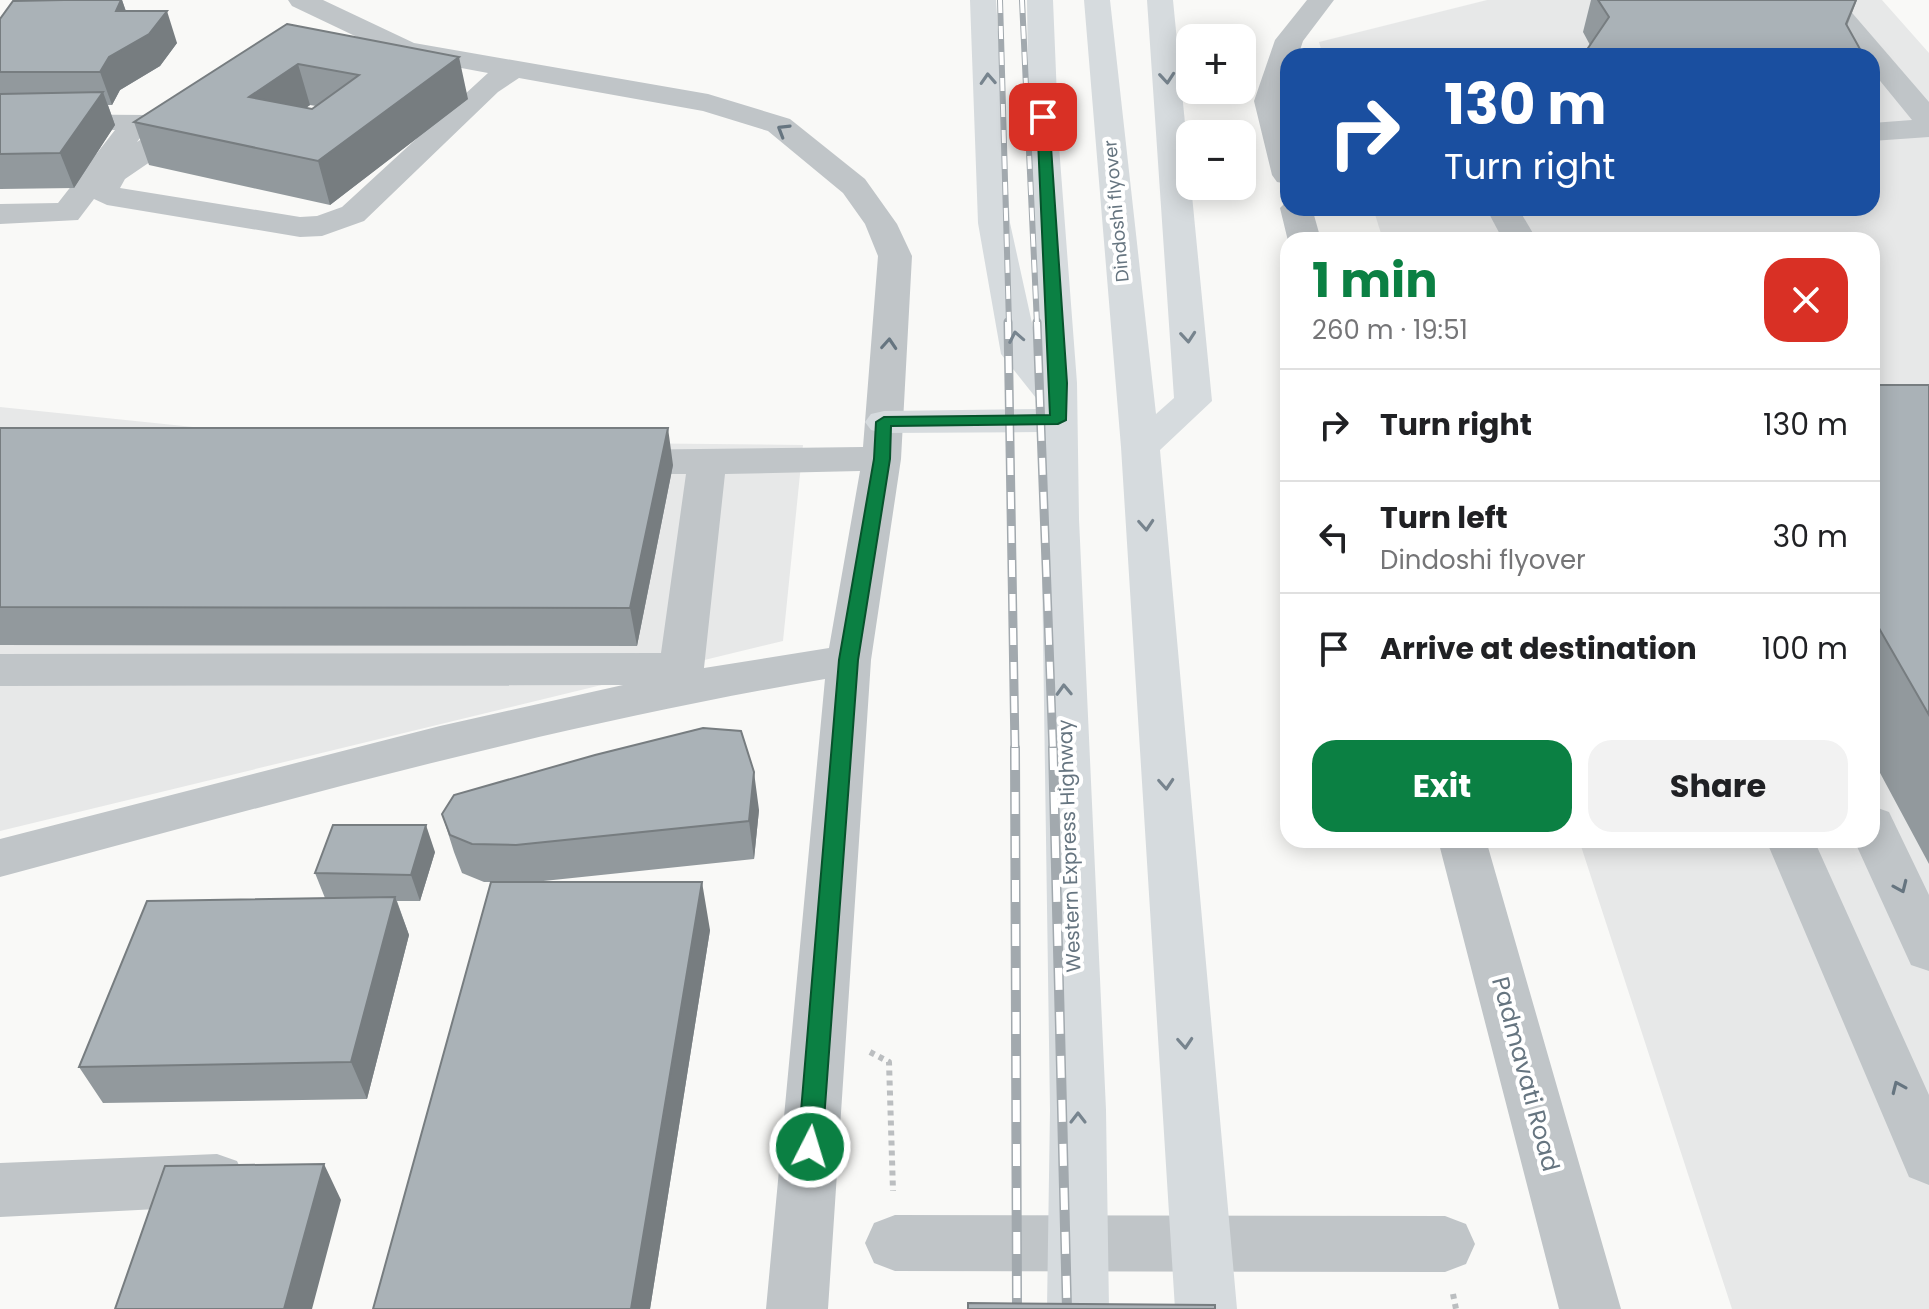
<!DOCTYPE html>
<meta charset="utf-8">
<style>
:root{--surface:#fff;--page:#f2f2f2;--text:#202124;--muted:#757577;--line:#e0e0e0;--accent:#0b8043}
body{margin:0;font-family:Poppins,sans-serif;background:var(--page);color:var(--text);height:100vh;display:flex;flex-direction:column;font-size:30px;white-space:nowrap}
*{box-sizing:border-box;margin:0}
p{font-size:26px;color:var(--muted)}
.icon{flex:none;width:44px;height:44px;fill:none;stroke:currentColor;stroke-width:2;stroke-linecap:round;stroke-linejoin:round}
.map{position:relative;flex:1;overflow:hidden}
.panel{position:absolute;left:1280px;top:232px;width:600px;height:616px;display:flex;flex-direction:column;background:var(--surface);border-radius:24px;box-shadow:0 4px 20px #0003}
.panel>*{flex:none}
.guide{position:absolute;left:1280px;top:48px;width:600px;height:168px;border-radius:24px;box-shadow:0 4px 20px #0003;background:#1a4fa0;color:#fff;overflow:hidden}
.buttons{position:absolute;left:1176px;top:24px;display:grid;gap:16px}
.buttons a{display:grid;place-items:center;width:80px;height:80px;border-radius:16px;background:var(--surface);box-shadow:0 4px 20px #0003;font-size:40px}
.pin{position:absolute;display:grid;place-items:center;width:68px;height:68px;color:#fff;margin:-34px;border-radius:16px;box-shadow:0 4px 12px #0006}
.me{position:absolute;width:88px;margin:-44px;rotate:5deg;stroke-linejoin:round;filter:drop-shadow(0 0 6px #0008)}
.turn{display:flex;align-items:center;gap:28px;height:168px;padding:0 32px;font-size:36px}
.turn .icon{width:104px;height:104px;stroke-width:2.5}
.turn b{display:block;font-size:56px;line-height:68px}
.round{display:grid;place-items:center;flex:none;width:84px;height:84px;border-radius:24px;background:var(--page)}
.head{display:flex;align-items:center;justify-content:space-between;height:136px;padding:0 32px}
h1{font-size:48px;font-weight:700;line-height:60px;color:var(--accent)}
.button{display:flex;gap:16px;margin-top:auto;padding:16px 32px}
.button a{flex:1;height:92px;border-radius:24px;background:var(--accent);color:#fff;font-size:32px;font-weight:700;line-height:92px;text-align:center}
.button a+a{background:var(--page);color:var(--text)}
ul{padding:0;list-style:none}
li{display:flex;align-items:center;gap:24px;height:112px;padding:0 32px;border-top:2px solid var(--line)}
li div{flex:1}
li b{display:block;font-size:30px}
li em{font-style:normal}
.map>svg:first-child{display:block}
.built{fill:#e7e8e8}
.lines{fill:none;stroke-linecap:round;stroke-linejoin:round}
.path{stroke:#bbbec0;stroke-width:6;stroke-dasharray:5 5;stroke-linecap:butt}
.minor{fill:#c0c5c8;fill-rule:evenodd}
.highway{fill:#d6dbde;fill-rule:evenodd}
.rail-far2-casing{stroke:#a2a9ae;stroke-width:6}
.rail-far1-casing{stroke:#a2a9ae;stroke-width:9}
.rail-casing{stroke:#a2a9ae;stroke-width:10}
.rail-far2{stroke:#fff;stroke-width:4;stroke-dasharray:13;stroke-linecap:butt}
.rail-far1{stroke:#fff;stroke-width:6;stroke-dasharray:17;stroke-linecap:butt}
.rail{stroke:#fff;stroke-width:7;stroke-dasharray:22;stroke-linecap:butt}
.wall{fill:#92999d;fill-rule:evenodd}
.shaded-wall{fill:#777d80}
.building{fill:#aab2b7;stroke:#777d80;stroke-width:2;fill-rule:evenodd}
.oneway{stroke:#77848e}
.oneway2{stroke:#667580}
.route{fill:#0b8043;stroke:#07532c;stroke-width:2}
.labels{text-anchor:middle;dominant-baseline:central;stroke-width:8;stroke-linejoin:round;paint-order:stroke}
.far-street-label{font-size:18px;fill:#667580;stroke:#fff}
.street-label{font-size:20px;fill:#667580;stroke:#fff}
.near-street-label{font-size:24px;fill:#667580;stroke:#fff}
</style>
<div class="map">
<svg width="1929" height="1309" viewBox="0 0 1929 1309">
<rect width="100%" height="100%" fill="#f9f9f7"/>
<!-- built -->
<path class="built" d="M1487,0H1882L1929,53V1309H1732L1579,840H1872V240H1383L1373,208H1872V56H1323L1319,42Z
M0,407L319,440L803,445L783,641L0,831Z"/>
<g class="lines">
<!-- path -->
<path class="path" d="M870,1052L889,1062L893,1191
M1453,1294L1456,1309"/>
<!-- minor -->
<path class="minor" d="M288,0H323L414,43L708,94L790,119L865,179L897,224L912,256L901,459L871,660L828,1309H766L825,679C546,726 274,804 0,877V839L440,726L623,685L0,686V654L661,653L686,474H613L599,470L594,462L599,454L613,450L863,447L878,256L865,224L843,193L768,131L703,111L519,78L498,92L364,221L322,236L300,237L107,205L94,199L78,220L0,224V204L58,203L115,130L0,132V114L149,115L153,121L137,142L182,113H204L208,119L204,125L125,179L120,188L300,217L317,216L342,207L488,73L397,56L292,6ZM860,471L829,648L704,668L725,474Z
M1307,0H1334L1303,41L1298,56H1288V87L1284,101L1288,117V184L1277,182L1272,175L1254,101L1275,40Z
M1814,0H1841L1929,102V137L1872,141V123L1912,120L1872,71V56H1859Z
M1288,200V208H1312L1321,240L1288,241L1280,208Z
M1486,208H1518L1537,240H1503Z
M1872,806L1889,812L1929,895V971L1911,965L1854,840H1872Z
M1438,840H1486L1621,1309H1559Z
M1766,840H1814L1929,1095V1185L1909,1177Z
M217,1154L237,1161L246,1180L237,1199L217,1206L0,1217V1163Z
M895,1215L1445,1216L1466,1224L1475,1244L1466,1264L1445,1272L895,1271L874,1263L865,1243L874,1223Z"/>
<!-- highway -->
<path class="highway" d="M970,0H996L1010,223L1039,355L1029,146L1027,0H1053L1059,146L1077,383L1079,519L1106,1110L1109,1309H1047L1050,1110L1040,432L884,433L871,430L865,422L871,414L884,411L1040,409V403L1001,354L978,223Z
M1084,0H1110L1156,414L1174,398L1147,0H1173L1212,401L1160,450L1237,1309H1175L1121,447Z"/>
<defs>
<path id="rail-far2" d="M1000,0L1009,324
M1022,0L1037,324"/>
<path id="rail-far1" d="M1008,322L1015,750
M1037,322L1053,750"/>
<path id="rail" d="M1015,748L1017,1309
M1053,748L1067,1309"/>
</defs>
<!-- rail-far2 casing -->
<use href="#rail-far2" class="rail-far2-casing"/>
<!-- rail-far1 casing -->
<use href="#rail-far1" class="rail-far1-casing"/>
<!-- rail casing -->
<use href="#rail" class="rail-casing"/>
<!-- rail-far2 -->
<use href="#rail-far2" class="rail-far2"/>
<!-- rail-far1 -->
<use href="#rail-far1" class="rail-far1"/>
<!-- rail -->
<use href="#rail" class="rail"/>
</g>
<!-- wall -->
<path class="wall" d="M64,0H122L126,11L177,43L160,66L120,90L112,105H108L115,125L74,188L0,189V19Z
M1591,0H1857L1847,26L1860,49L1857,56H1585L1590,45L1583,32Z
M287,24L468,99L330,205L149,165L134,122ZM310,105L316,106L312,109L306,108Z
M1872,385H1929V864L1872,758Z
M0,428L673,465L637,646L0,645Z
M759,810L754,859L534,882L710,930L650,1309H373L501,882H484L462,873L454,852L442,814Z
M435,852L420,901H397L409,935L367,1099L103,1103L79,1067L325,898L315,873Z"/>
<!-- shaded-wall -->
<path class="shaded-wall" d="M121,0H122L132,30L116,11Z
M167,11L177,43L160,66L120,90L112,105L100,72L109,57Z
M459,57L468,99L330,205L318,161Z
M298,64L310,105L262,139L249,97Z
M103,92L115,125L74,188L60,153Z
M668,428L673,465L637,646L630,608Z
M754,772L759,810L754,859L749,821Z
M426,825L435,852L420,901L411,875Z
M702,882L710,930L650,1309H631Z
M395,897L409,935L367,1099L351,1062Z
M324,1164L341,1200L312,1309H284Z"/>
<!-- building -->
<path class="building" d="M64,0H121L116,11H167L149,34L109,57L100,72H0V19L13,1Z
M1598,0H1856L1846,24L1860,49L1768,56H1669L1586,51L1609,17Z
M287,24L459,57L318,161L134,122ZM298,64L359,75L312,109L249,97Z
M103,92L60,153L0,154V94Z
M1872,385H1929V715L1872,616Z
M0,428H668L630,608L0,607Z
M703,728L741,731L754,772L749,821L516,845L472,844L450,835L442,814L454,795L595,755Z
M333,825H426L411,875L315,873Z
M491,882H702L631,1309H373Z
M395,897L351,1062L79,1067L147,901Z
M324,1164L284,1309H115L165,1166Z
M968,1303L1215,1305V1309H968Z"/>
<!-- one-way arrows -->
<defs><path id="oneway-chevron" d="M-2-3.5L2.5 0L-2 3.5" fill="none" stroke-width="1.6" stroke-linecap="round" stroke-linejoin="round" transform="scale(2)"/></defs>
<g class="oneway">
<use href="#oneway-chevron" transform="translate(1167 78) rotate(85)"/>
<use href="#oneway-chevron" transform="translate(988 79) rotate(-93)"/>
<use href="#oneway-chevron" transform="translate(1016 337) rotate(-101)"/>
<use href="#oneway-chevron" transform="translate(1188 337) rotate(85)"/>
<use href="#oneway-chevron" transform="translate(1146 525) rotate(86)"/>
<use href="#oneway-chevron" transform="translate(1064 690) rotate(-92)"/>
<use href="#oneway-chevron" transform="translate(1166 784) rotate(86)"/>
<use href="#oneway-chevron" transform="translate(1185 1043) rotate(86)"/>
<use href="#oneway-chevron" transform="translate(1078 1118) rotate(-90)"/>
</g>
<g class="oneway2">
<use href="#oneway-chevron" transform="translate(783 130) rotate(-149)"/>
<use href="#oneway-chevron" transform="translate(889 344) rotate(-86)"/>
<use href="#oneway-chevron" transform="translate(1901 887) rotate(66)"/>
<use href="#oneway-chevron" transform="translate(1898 1087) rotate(-114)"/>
</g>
<!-- route -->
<path class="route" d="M1043,113L1049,117L1067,383L1066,420L1058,424L891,426L890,459L858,660L822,1147L819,1154L810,1157L802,1154L798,1147L839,660L874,459L876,422L884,417L1050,415L1037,117Z"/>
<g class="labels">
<!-- far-street labels -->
<g class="far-street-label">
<text transform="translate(1116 211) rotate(-95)">Dindoshi flyover</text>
</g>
<!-- street labels -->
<g class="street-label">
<text transform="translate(1069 846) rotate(-92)">Western Express Highway</text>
</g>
<!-- near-street labels -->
<g class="near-street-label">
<text transform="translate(1526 1074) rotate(75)">Padmavati Road</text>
</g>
</g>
</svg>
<div class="buttons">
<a>+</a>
<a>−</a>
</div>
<div class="pin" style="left:1043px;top:117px;background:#d93025"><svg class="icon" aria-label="arrive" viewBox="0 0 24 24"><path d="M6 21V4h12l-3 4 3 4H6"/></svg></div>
<svg class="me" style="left:810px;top:1147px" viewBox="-20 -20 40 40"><circle r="17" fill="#0b8043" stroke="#fff" stroke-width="3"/><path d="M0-11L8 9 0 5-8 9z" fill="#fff"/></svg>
<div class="guide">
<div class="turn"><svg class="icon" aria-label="right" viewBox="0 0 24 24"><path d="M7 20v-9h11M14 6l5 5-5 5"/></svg><div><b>130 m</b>Turn right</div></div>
</div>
<section class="panel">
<div class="head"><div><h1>1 min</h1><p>260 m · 19:51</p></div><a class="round" style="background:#d93025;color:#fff"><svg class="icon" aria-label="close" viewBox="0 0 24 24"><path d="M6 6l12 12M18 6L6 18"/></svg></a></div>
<ul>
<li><svg class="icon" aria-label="right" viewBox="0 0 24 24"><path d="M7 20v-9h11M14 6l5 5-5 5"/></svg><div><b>Turn right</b></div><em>130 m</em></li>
<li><svg class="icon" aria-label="left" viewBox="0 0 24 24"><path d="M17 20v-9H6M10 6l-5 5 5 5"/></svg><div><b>Turn left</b><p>Dindoshi flyover</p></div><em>30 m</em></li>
<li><svg class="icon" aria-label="arrive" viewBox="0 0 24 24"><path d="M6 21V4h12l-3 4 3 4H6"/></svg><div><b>Arrive at destination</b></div><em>100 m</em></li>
</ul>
<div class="button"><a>Exit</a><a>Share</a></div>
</section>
</div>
